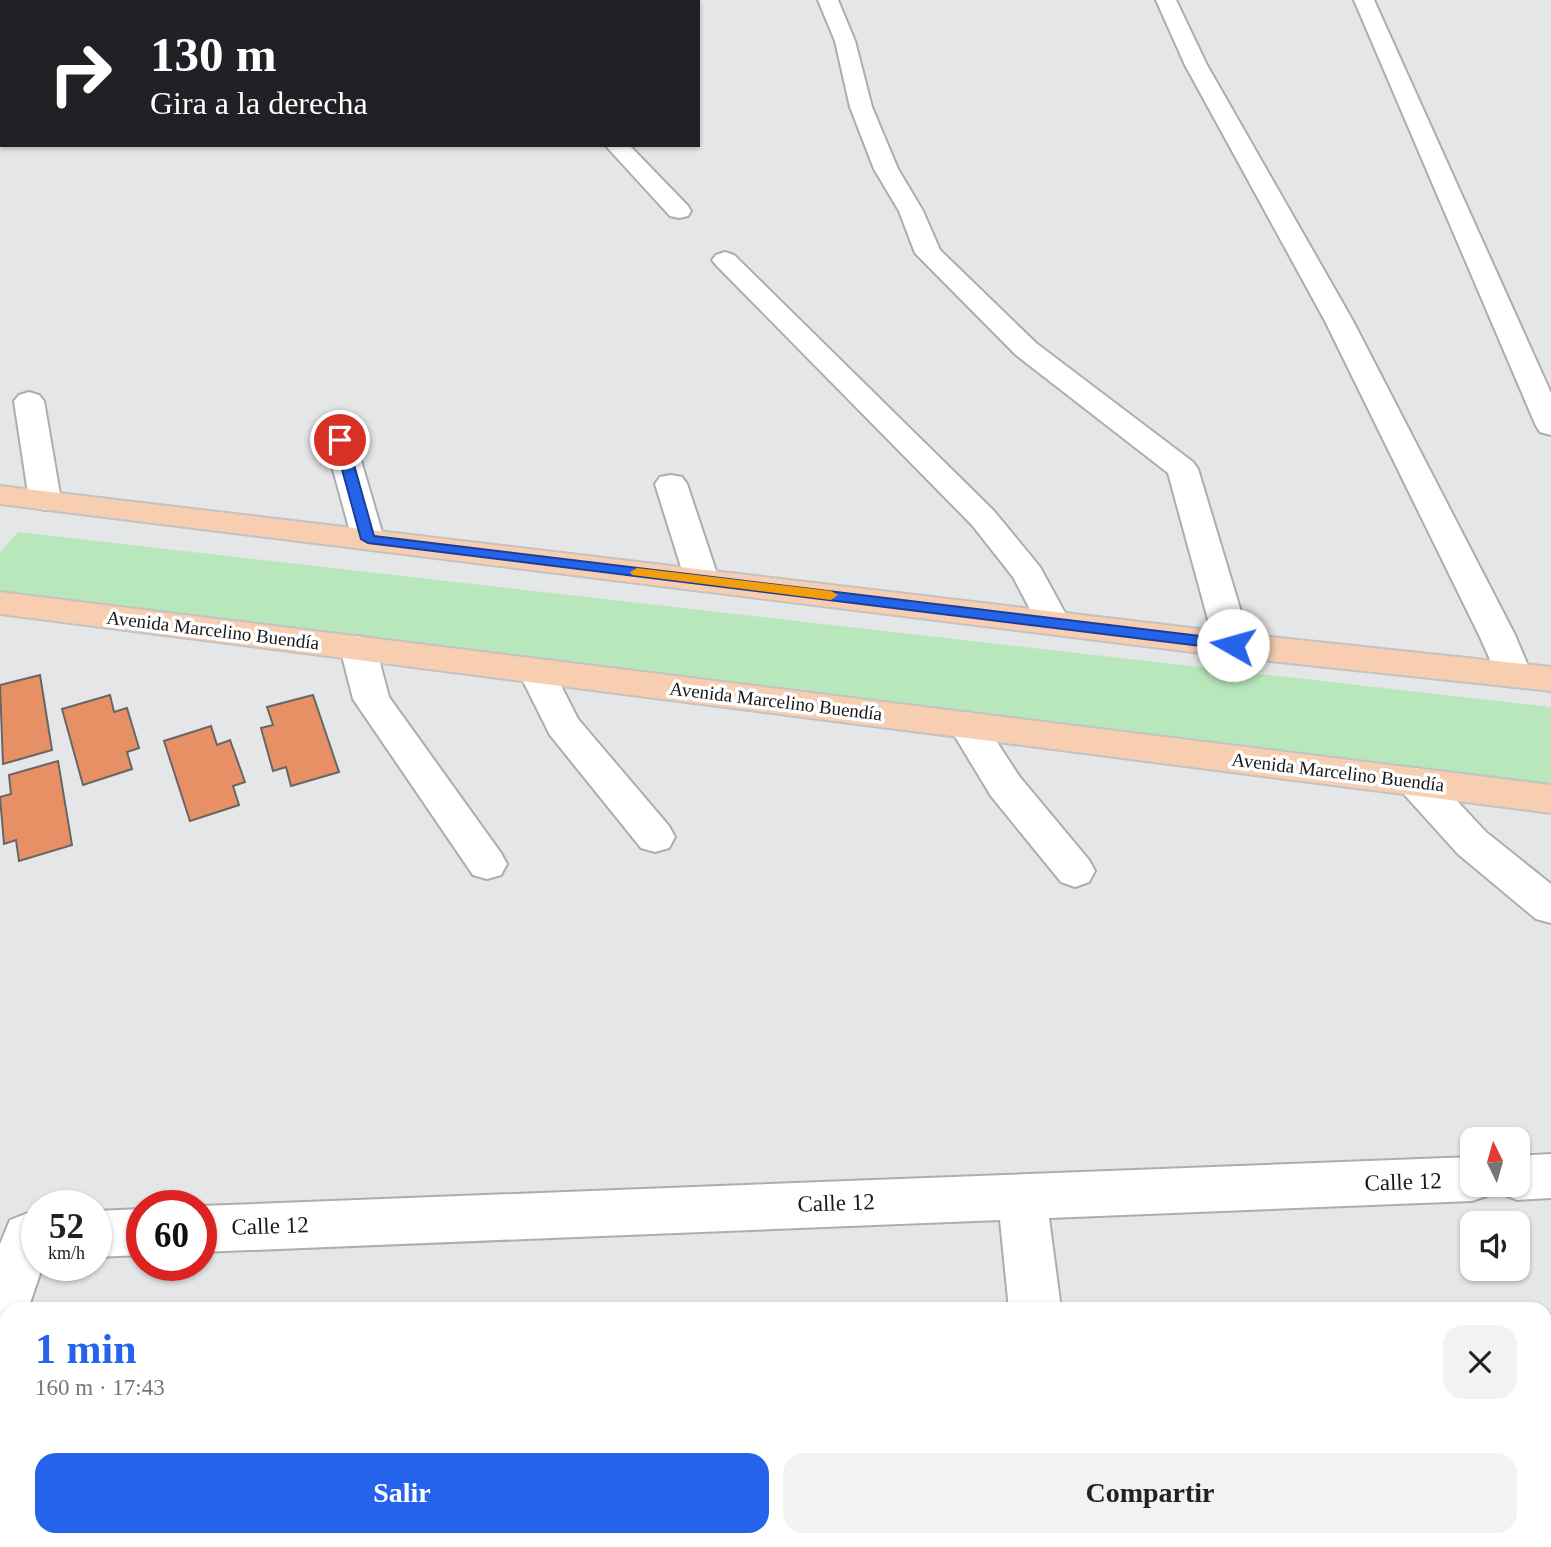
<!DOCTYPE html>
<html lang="es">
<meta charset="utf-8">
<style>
:root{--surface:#fff;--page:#f2f2f2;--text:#222;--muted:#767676;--accent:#2563eb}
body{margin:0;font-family:"Times New Roman",serif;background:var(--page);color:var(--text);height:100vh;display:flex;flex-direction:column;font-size:26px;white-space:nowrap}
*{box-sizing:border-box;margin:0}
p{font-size:23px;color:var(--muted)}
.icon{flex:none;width:38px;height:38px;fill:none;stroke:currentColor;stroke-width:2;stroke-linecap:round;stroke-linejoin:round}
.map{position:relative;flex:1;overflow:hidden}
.panel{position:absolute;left:0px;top:1302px;width:1552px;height:245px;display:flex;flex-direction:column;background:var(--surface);border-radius:21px 21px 0 0;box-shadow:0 2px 5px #0004}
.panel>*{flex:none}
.banner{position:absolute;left:0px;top:0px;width:700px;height:147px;box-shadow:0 2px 5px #0004;background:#202124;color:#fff;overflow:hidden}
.needle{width:46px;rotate:355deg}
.controls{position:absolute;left:1460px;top:1127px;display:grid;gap:14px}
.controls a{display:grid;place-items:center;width:70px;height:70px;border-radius:14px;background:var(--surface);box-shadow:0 2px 5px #0004;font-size:35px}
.speed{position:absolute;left:21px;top:1190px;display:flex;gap:14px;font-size:35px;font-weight:700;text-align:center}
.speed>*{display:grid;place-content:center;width:91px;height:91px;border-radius:50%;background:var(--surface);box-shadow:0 2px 5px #0004;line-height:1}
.speed small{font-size:18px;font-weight:400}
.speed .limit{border:10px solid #d22;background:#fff;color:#111}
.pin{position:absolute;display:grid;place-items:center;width:60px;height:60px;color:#fff;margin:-30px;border:4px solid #fff;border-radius:50%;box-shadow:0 2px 7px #0007}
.me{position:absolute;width:77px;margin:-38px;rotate:277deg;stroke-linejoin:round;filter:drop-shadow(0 0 5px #0008)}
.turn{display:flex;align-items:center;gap:24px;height:147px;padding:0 35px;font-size:32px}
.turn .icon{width:91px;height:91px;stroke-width:2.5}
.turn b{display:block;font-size:49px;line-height:60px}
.round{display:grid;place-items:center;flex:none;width:74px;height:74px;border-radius:21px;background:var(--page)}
.head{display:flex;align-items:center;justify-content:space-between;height:119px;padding:0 35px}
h1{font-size:42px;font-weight:700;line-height:52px;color:var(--accent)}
.primary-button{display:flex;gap:14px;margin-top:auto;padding:14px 35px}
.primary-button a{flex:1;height:80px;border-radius:21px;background:var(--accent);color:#fff;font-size:28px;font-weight:700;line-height:80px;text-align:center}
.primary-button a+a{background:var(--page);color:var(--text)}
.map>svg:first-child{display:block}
.green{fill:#b9e7bc}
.building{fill:#e89065;stroke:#686665;stroke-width:2}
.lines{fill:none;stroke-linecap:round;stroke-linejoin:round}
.minor-casing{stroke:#acadaf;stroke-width:4}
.major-casing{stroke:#c3c3c3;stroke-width:4}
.minor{fill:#fff;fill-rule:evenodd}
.major{fill:#f8ceb0;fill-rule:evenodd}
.route{fill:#2563eb;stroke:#184099;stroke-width:2}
.slow{fill:#f59e0b}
.labels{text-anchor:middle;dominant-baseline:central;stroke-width:7;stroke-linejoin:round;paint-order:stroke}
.street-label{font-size:19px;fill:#181819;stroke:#fff}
.near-street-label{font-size:23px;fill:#181819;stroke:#fff}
</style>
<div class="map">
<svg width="1551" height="1547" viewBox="0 0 1551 1547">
<rect width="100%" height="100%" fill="#e5e6e8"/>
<!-- green -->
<path class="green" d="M18,532L1551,707V787L0,593V553Z"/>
<!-- building -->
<path class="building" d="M40,675L52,750L3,764L0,685Z
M110,695L114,712L127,708L139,748L127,752L132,769L83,785L62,709Z
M313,695L339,772L291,786L286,767L273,771L261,728L273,725L267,707Z
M211,726L217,745L230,740L245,782L233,786L239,805L190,821L164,741Z
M58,761L72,845L19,861L16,840L4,844L0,797L11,794L9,775Z"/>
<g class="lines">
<defs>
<path id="minor" d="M273,0H293L295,2H274Z
M554,0H574L553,2Z
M818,0H838L855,41L872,107L898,169L923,211L940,250L1036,343L1193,462L1198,469L1251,645L1245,653L1233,657L1221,653L1215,645L1168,473L1016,355L915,253L899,211L874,169L850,107L835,41Z
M1156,0H1176L1207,65L1353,321L1515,635L1532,675L1527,684L1514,687L1501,684L1479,635L1325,321L1185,65Z
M1354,0H1374L1551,393V435L1540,432L1536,426Z
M0,10H2V22H0Z
M605,145H629L688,206L691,211L688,216L679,218L670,216Z
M725,252L734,255L994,511L1040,567L1070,622L1065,630L1053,633L1041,630L1013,577L972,525L716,265L712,260L716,255Z
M29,392L39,395L44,401L61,500L56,507L45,510L34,507L29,500L14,401L19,395Z
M340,431L351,434L355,440L384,539L380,546L368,549L356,546L352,539L325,440L329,434Z
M671,475L682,477L687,484L719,580L714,588L702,591L690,588L685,580L655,484L660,477Z
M358,636L371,640L376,648L389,697L501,853L507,864L501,875L487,879L473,875L353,699L340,648L345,640Z
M536,659L549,662L578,719L669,826L675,837L669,848L655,852L641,848L550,735L518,671L523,662Z
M967,712L980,716L1019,776L1089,860L1095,871L1089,882L1075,887L1061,882L991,796L948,725L954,716Z
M1416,768L1430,772L1486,832L1551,884V923L1536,919L1458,854L1402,792L1397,782L1402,772Z
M1551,1154V1198L1517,1200L1500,1193L1496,1185H1517V1156Z
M1472,1157V1185H1494L1489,1195L1472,1201L1049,1218L1061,1309H1009L1000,1220L201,1252V1206Z
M142,1209V1255L96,1257V1211Z
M28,1213L37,1216V1265H43L28,1309H7V1338L0,1341V1244L10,1220Z
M1551,1444V1500L1545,1501V1445Z
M0,1518H7V1540H174L171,1547H0Z
M1036,1540H1094L1095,1547H1037Z"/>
<path id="major" d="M0,486L1233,633L1551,667V691L1233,657L0,504Z
M0,592L1551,785V813L0,614Z"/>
</defs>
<!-- minor casing -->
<use href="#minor" class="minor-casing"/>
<!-- major casing -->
<use href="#major" class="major-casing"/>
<!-- minor -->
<use href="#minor" class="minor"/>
<!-- major -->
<use href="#major" class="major"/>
</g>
<!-- route -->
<path class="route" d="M340,436L347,440L374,536L1233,640L1241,645L1233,650L368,543L361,539L334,440Z"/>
<!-- slow -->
<path class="slow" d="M637,568L831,591L838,595L831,600L632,575L630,572Z"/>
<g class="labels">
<!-- street labels -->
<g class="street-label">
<text transform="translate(213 630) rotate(7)">Avenida Marcelino Buendía</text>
<text transform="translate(776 701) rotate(7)">Avenida Marcelino Buendía</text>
<text transform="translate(1338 772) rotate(7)">Avenida Marcelino Buendía</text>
</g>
<!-- near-street labels -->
<g class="near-street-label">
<text transform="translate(1403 1182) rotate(-2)">Calle 12</text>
<text transform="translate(836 1203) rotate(-2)">Calle 12</text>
<text transform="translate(270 1226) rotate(-2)">Calle 12</text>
</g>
</g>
</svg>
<div class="controls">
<a><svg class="needle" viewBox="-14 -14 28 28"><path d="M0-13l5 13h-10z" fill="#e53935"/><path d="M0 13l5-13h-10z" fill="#767676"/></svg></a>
<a><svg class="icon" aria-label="sound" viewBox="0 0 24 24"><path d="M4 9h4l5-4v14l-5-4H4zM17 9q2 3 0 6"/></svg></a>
</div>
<div class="speed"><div>52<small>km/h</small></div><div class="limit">60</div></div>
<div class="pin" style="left:340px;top:440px;background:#d93025"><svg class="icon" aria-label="arrive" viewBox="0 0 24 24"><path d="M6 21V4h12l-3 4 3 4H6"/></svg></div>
<svg class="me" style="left:1233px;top:645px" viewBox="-20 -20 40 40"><circle r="19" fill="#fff"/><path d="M0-13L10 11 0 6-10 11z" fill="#2563eb"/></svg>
<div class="banner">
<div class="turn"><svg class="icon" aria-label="right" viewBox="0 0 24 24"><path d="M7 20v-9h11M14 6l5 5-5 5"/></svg><div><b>130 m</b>Gira a la derecha</div></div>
</div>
<section class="panel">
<div class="head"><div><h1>1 min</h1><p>160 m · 17:43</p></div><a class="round"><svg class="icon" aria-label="close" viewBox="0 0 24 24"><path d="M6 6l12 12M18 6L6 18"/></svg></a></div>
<div class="primary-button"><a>Salir</a><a>Compartir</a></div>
</section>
</div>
